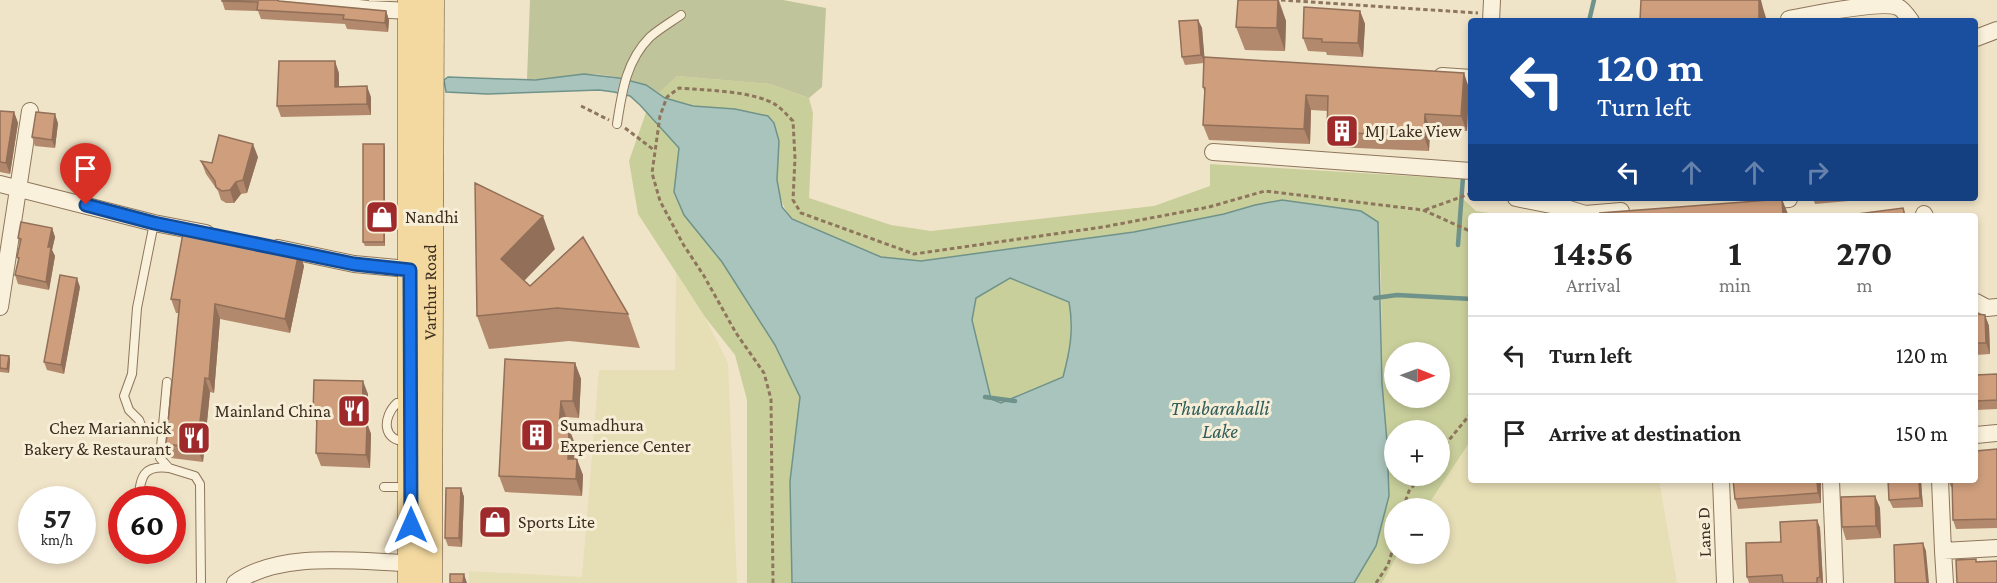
<!DOCTYPE html>
<meta charset="utf-8">
<style>
:root{--surface:#fff;--page:#f6f6f6;--text:#222;--muted:#767676;--line:#e0e0e0}
body{margin:0;font-family:"Crimson Pro",serif;background:var(--page);color:var(--text);height:100vh;display:flex;flex-direction:column;font-size:22px;white-space:nowrap}
*{box-sizing:border-box;margin:0}
p{font-size:20px;color:var(--muted)}
.icon{flex:none;width:33px;height:33px;fill:none;stroke:currentColor;stroke-width:2;stroke-linecap:round;stroke-linejoin:round}
.map{position:relative;flex:1;overflow:hidden}
.side{position:absolute;left:1468px;top:213px;width:510px;height:270px;display:flex;flex-direction:column;background:var(--surface);border-radius:6px;box-shadow:0 3px 9px #0003}
.side>*{flex:none}
.banner{position:absolute;left:1468px;top:18px;width:510px;height:183px;border-radius:6px;box-shadow:0 3px 9px #0003;background:#1a4fa0;color:#fff;overflow:hidden}
.needle{width:39px;rotate:91deg}
.tools{position:absolute;left:1384px;top:342px;display:grid;gap:12px}
.tools a{display:grid;place-items:center;width:66px;height:66px;border-radius:50%;background:var(--surface);box-shadow:0 3px 9px #0003;font-size:30px}
.speed{position:absolute;left:18px;top:486px;display:flex;gap:12px;font-size:30px;font-weight:700;text-align:center}
.speed>*{display:grid;place-content:center;width:78px;height:78px;border-radius:50%;background:var(--surface);box-shadow:0 3px 9px #0003;line-height:1}
.speed small{font-size:15px;font-weight:400}
.speed .limit{border:9px solid #d22;background:#fff;color:#111}
.pin{position:absolute;display:grid;place-items:center;width:51px;height:51px;color:#fff;margin:-62px -26px;border-radius:50% 50% 50% 0;rotate:-45deg;box-shadow:0 0 6px #0007}
.pin .icon{rotate:45deg}
.me{position:absolute;width:66px;margin:-33px;rotate:0deg;stroke-linejoin:round;filter:drop-shadow(0 0 4px #0008)}
.turn{display:flex;align-items:center;gap:21px;height:126px;padding:0 30px;font-size:27px}
.turn .icon{width:78px;height:78px;stroke-width:2.5}
.turn b{display:block;font-size:42px;line-height:51px}
.lanes{display:flex;align-items:center;height:57px;padding:0 30px;background:#0003;justify-content:center;gap:30px;direction:ltr}
.lanes .off{opacity:.35}
.eta{display:flex;justify-content:space-evenly;align-items:center;height:102px;text-align:center}
.eta b{font-size:36px;font-weight:700;line-height:42px}
ul{padding:0;list-style:none}
li{display:flex;align-items:center;gap:18px;height:78px;padding:0 30px;border-top:2px solid var(--line)}
li div{flex:1}
li b{display:block;font-size:22px}
li em{font-style:normal}
.map>svg:first-child{display:block}
.farmland{fill:#e6deb5}
.green{fill:#c9cf9b;fill-rule:evenodd}
.cemetery{fill:#bfc49a}
.water{fill:#a9c4bc;stroke:#6f938a;stroke-width:1.5;fill-rule:evenodd}
.lines{fill:none;stroke-linecap:round;stroke-linejoin:round}
.stream{stroke:#6f938a;stroke-width:4.5}
.lane-casing{stroke:#8d765c;stroke-width:10}
.street-casing{stroke:#8d765c;stroke-width:18}
.primary-casing{stroke:#5b4430;stroke-width:27}
.path{stroke:#8d765c;stroke-width:3;stroke-dasharray:4.5 3;stroke-linecap:butt}
.lane{stroke:#faf1dc;stroke-width:8}
.street{stroke:#faf1dc;stroke-width:16}
.primary{stroke:#f3d9a0;stroke-width:26}
.wall{fill:#b2896c}
.shaded-wall{fill:#916f58}
.building{fill:#cf9f7d;stroke:#916f58;stroke-width:1.5}
.route-casing{stroke:#114b97;stroke-width:15}
.route{stroke:#1a73e8;stroke-width:10}
.labels{text-anchor:middle;dominant-baseline:central;stroke-width:6;stroke-linejoin:round;paint-order:stroke}
.poi-label{font-size:18px;fill:#3d2e20;stroke:#f7eed8;text-anchor:start}
.street-label{font-size:18px;fill:#3d2e20;stroke:#f7eed8}
.water-label{font-size:20px;font-style:italic;fill:#2f5d5a;stroke:#f7eed8}
</style>
<div class="map">
<svg width="1997" height="583" viewBox="0 0 1997 583">
<rect width="100%" height="100%" fill="#f0e4c8"/>
<!-- farmland -->
<path class="farmland" d="M676,273L705,317L728,363L737,583H469V571L582,577L599,370H675Z
M1471,440L1472,480H1659L1677,583H1382L1398,554H1440V508H1426Z"/>
<!-- green -->
<path class="green" d="M677,76L770,84L809,98L813,113L809,198L891,225L931,231L1154,206L1210,186V164L1461,179L1460,196L1476,211L1508,216H1472L1471,440L1426,508H1395V554H1398L1382,583H1354L1376,546L1387,442L1382,383L1381,281L1378,222L1317,206L1282,200L1255,205L1224,214L1134,232L921,261L881,257L792,219C773,195 777,170 779,141L679,148L674,193L684,215L722,262L775,345L800,397L790,481L792,583H747V400L735,355L705,317L638,214L629,161L650,101ZM1395,352H1440V398H1395ZM1395,430H1440V476H1395Z
M1010,278L1069,302C1073,329 1070,351 1063,377L1001,403L991,399L972,320L976,298Z"/>
<!-- cemetery -->
<path class="cemetery" d="M530,0H783L826,8L822,87L809,98L770,84L677,76L659,93C640,80 606,73 583,74C564,76 546,80 527,79Z"/>
<!-- water -->
<path class="water" d="M584,74L619,78L646,85L665,98L693,106L735,109L768,116L774,123L779,141L777,180L782,207L792,219L881,257L921,261L1134,232L1224,214L1255,205L1282,200L1361,211L1378,222L1382,383L1387,442L1389,496L1376,546L1354,583H792L790,481L800,397L775,345L722,262L684,215L674,192L679,148L640,105L630,96L614,92L599,90L487,94L446,92L444,80L448,77L535,80ZM1010,278L1069,302C1074,329 1070,351 1063,377L1001,403L991,399L972,320L976,298Z"/>
<g class="lines">
<!-- stream -->
<path class="stream" d="M1589,21L1594,0
M1458,245L1463,177
M1375,298L1397,295L1472,299
M985,397L1015,401"/>
<defs>
<path id="lane" d="M617,124C622,92 626,61 650,37C659,29 671,22 681,15
M167,382L160,458L169,468L195,476L200,484L201,583
M142,428L139,420L129,410L124,396L132,374L137,308L154,223
M407,441C382,442 382,417 397,403H409
M384,487H407
M138,500C141,477 142,465 169,468
M129,552V550"/>
<path id="street" d="M283,0L368,9L411,11
M1789,19C1811,15 1880,0 1898,7C1903,9 1908,17 1911,21
M1491,21L1492,0
M1976,38L1997,30
M1442,76L1472,78
M1213,152L1471,171
M0,184L154,223L206,233
M1516,198L1566,208L1585,214L1621,211
M1760,201L1789,199
M1924,214L1925,216
M278,248L354,264L419,270
M1976,302L1987,308L1997,307
M0,307L30,111
M1976,435L1997,433
M1721,480L1725,583
M1831,480L1835,583
M1940,480L1943,551L1997,548
M1943,551L1945,583
M235,583C281,550 358,562 411,563"/>
<g id="primary">
<path d="M411,0V583"/>
<path id="s1" d="M429,583L431,0"/>
</g>
</defs>
<!-- lane casing -->
<use href="#lane" class="lane-casing"/>
<!-- street casing -->
<use href="#street" class="street-casing"/>
<!-- primary casing -->
<use href="#primary" class="primary-casing"/>
<!-- path -->
<path class="path" d="M1281,0L1478,13
M581,106L609,120
M625,128L654,150
M1425,210L1472,193
M1440,451L1472,412
M1403,508L1409,491L1421,476
M773,583L771,399L764,373L736,333L704,276L683,244L660,201L652,173L660,116L667,97L679,88C704,90 755,91 776,105C782,109 787,115 793,121L795,158L793,200L801,213L914,254L1103,227L1209,207L1265,191L1423,210L1472,232
M1376,583L1388,565L1395,542"/>
<!-- lane -->
<use href="#lane" class="lane"/>
<!-- street -->
<use href="#street" class="street"/>
<!-- primary -->
<use href="#primary" class="primary"/>
</g>
<!-- wall -->
<path class="wall" d="M1238,0H1279L1286,21L1285,51L1245,50L1236,27Z
M222,1H279L386,11L389,20L388,32L347,29L345,24L261,19L258,11L225,10Z
M1360,11L1365,24L1363,57L1327,55L1326,52L1308,51L1303,38Z
M1198,20L1202,28L1204,57L1469,88L1467,131L1430,130L1429,151L1332,147L1327,132L1328,111L1311,110L1310,144L1209,140L1203,125L1205,94L1203,87L1204,63L1185,65L1182,57Z
M339,73V86L371,97V115L281,117L277,106Z
M0,111L14,112L18,123L10,174L0,172Z
M58,123L55,148L35,146L32,137Z
M384,144L385,148V246H365L363,242Z
M258,157L247,193L241,194L234,203H226L221,200L218,191L206,174L201,161L212,163Z
M1813,198H1883L1815,204Z
M52,228L55,237L52,250L55,256L49,290L18,284L15,275L18,260L17,257L20,244L18,238Z
M555,249L524,281L530,286L628,314L640,348L569,341L489,349L477,316Z
M299,252L304,266L290,333L220,319L214,393L210,392L203,462L171,458L166,444L179,313H176L171,299Z
M80,287L64,374L47,370L44,362Z
M1976,314L1985,315L1989,326L1990,354L1976,355Z
M0,355L9,356L10,360L9,373L0,372Z
M575,363L581,379L579,418L566,417V428L575,444L574,459L583,475L582,496L505,492L499,476Z
M1997,374V409L1976,410V375Z
M368,394L367,423L371,434L370,468L321,466L316,453L317,425L313,413Z
M1997,449V528L1956,529L1953,520L1952,487H1951L1948,480H1976Z
M1733,480H1821V503L1738,509L1735,499Z
M1888,480H1923V481H1921L1923,507L1893,508L1889,500Z
M461,488L464,497L462,547L448,546L445,538Z
M1875,496L1880,508L1881,538L1846,540L1842,527Z
M1817,520L1820,528L1823,583H1749L1747,577Z"/>
<!-- shaded-wall -->
<path class="shaded-wall" d="M1278,0L1286,21L1285,51L1277,28Z
M1754,0H1761L1763,8L1767,21H1759Z
M386,11L389,20L388,32L385,23Z
M1360,11L1365,24L1363,57L1358,43Z
M1198,20L1202,28L1205,63L1201,55Z
M335,61L339,73V98L335,87Z
M1464,73L1469,88L1467,131L1461,116Z
M367,86L371,97V115L367,104Z
M1306,95L1311,110L1310,144L1304,129Z
M14,112L18,123L10,174L6,163Z
M55,114L58,123L55,148L52,140Z
M1425,114L1430,130L1429,151L1424,136Z
M253,144L258,157L247,193L243,180Z
M384,144L385,148V246L384,242Z
M236,182L241,194L234,203L230,190Z
M1782,199L1788,214V216L1783,215Z
M543,216L555,249L513,292L501,259Z
M52,228L55,237L52,250L55,256L49,290L46,282L48,247Z
M299,252L304,266L290,333L285,319Z
M77,278L80,287L64,374L61,365Z
M215,304L220,319L214,393L209,379Z
M1985,315L1989,326L1990,354L1986,343Z
M9,356L10,360L9,373L7,369Z
M575,363L581,379L579,418L573,401Z
M205,378L210,392L203,462L197,448Z
M363,381L368,394L367,423L371,434L370,468L366,455L362,422Z
M561,401L566,417L565,444L559,427Z
M569,428L575,444L573,475L568,459Z
M577,459L583,475L582,496L576,479Z
M1817,480H1821V503L1818,493Z
M1919,480H1921V481L1923,507L1920,498Z
M461,488L464,497L462,547L459,538Z
M1875,496L1880,508L1881,538L1876,526Z
M1817,520L1820,528L1823,583H1822L1820,577Z
M1923,543L1926,551L1929,583H1927Z
M464,574L467,583H463Z"/>
<!-- building -->
<path class="building" d="M222,0H277L279,1L386,11L385,23L343,19L344,15L257,10L258,2L222,1Z
M1238,0H1278L1277,28L1236,27Z
M1641,0H1759V21H1640Z
M1304,7L1360,11L1358,43L1322,42V39L1303,38Z
M1198,20L1201,55L1182,57L1179,21Z
M1204,57L1464,73L1461,116L1425,114L1424,136L1327,132L1328,96L1306,95L1304,129L1203,125L1205,88L1203,87Z
M279,61H335V87L367,86V104L277,106Z
M0,111L14,112L6,163L0,162Z
M36,112L55,114L52,140L32,137Z
M219,135L253,144L243,180L236,182L230,190L222,191L216,187L215,181L201,161L212,163Z
M363,144H384V242H363Z
M475,183L543,216L501,259L530,286L583,237L628,314L557,308L477,316Z
M1782,199L1783,215L1779,216H1601L1600,213Z
M1903,208L1905,216H1842Z
M21,222L52,228L48,247H51L46,282L15,275L19,258L17,257L21,239L18,238Z
M184,228L299,252L285,319L215,304L209,379L205,378L197,448L166,444L180,300L171,299Z
M60,275L77,278L61,365L44,362Z
M1976,314L1985,315L1986,343H1976Z
M0,355L9,356L7,369L0,368Z
M505,359L575,363L573,401H561L559,427L569,428L568,459H577L576,479L499,476Z
M1997,374V400L1976,401V375Z
M314,380L363,381L362,422H367L366,455L316,453L317,413H313Z
M1997,449V519L1953,520L1952,480H1976V451Z
M1733,480H1817L1818,493L1735,499Z
M1888,480H1919L1920,498L1889,500Z
M446,488H461L459,538H445Z
M1875,496L1876,526L1842,527L1841,497Z
M1817,520L1820,577L1817,578V583H1783L1782,575L1747,577L1746,543L1781,542L1780,522Z
M1923,543L1927,583H1895L1894,545Z
M1976,559V562L1997,561V583H1957L1956,560Z
M450,574H464L463,583H450Z"/>
<g class="lines">
<defs>
<path id="route" d="M86,205L154,223L354,264L410,270L411,525"/>
</defs>
<!-- route casing -->
<use href="#route" class="route-casing"/>
<!-- route -->
<use href="#route" class="route"/>
</g>
<!-- icons -->
<defs>
<symbol id="building-square" viewBox="-11 -11 22 22"><rect x="-9" y="-9" width="18" height="18" rx="4" fill="#9e2a2b" stroke="#f7eed8"/><path d="M-4-6H4V6H1V3H-1V6H-4ZM-2.5-4.3h1.7v1.8h-1.7ZM.8-4.3h1.7v1.8H.8ZM-2.5-1h1.7V.8h-1.7ZM.8-1h1.7V.8H.8Z" fill="#fff"/></symbol>
<symbol id="shop-square" viewBox="-11 -11 22 22"><rect x="-9" y="-9" width="18" height="18" rx="4" fill="#9e2a2b" stroke="#f7eed8"/><path d="M-5-2.5h2.3a2.7 3.5 0 0 1 5.4 0H5L5.5 6h-11ZM-1.5-2.5h3a1.5 2.3 0 0 0-3 0Z" fill="#fff"/></symbol>
<symbol id="restaurant-square" viewBox="-11 -11 22 22"><rect x="-9" y="-9" width="18" height="18" rx="4" fill="#9e2a2b" stroke="#f7eed8"/><path d="M-5-6h1v4h1v-4h1v4h1v-4h1v5L-1.5 .5V6h-2V.5L-5-1ZM5-6V6H3V1.5H1.5Q1.5-4 5-6Z" fill="#fff"/></symbol>
</defs>
<g fill-rule="evenodd">
<use href="#building-square" x="1323" y="112" width="38" height="38"/>
<use href="#shop-square" x="363" y="198" width="38" height="38"/>
<use href="#restaurant-square" x="335" y="392" width="38" height="38"/>
<use href="#building-square" x="518" y="416" width="38" height="38"/>
<use href="#restaurant-square" x="175" y="419" width="38" height="38"/>
<use href="#shop-square" x="476" y="503" width="38" height="38"/>
</g>
<g class="labels">
<!-- poi labels -->
<g class="poi-label">
<text x="1365" y="131">MJ Lake View</text>
<text x="405" y="217">Nandhi</text>
<text x="331" y="411" text-anchor="end">Mainland China</text>
<text x="560" y="425">Sumadhura<tspan x="560" dy="21">Experience Center</tspan></text>
<text x="171" y="428" text-anchor="end">Chez Mariannick<tspan x="171" dy="21">Bakery &amp; Restaurant</tspan></text>
<text x="518" y="522">Sports Lite</text>
</g>
<!-- street labels -->
<g class="street-label">
<text stroke="none"><textPath href="#s1" startOffset="291">Varthur Road</textPath></text>
<text transform="translate(1704 532) rotate(-92)">Lane D</text>
</g>
<!-- water labels -->
<g class="water-label">
<text x="1220" y="408">Thubarahalli<tspan x="1220" dy="23">Lake</tspan></text>
</g>
</g>
</svg>
<div class="tools">
<a><svg class="needle" viewBox="-14 -14 28 28"><path d="M0-13l5 13h-10z" fill="#e53935"/><path d="M0 13l5-13h-10z" fill="#767676"/></svg></a>
<a>+</a>
<a>−</a>
</div>
<div class="speed"><div>57<small>km/h</small></div><div class="limit">60</div></div>
<div class="pin" style="left:86px;top:205px;background:#d93025"><svg class="icon" aria-label="arrive" viewBox="0 0 24 24"><path d="M6 21V4h12l-3 4 3 4H6"/></svg></div>
<svg class="me" style="left:411px;top:525px" viewBox="-20 -20 40 40"><path d="M0-17L14 15 0 8-14 15z" fill="#1a73e8" stroke="#fff" stroke-width="4"/></svg>
<div class="banner">
<div class="turn"><svg class="icon" aria-label="left" viewBox="0 0 24 24"><path d="M17 20v-9H6M10 6l-5 5 5 5"/></svg><div><b>120 m</b>Turn left</div></div>
<div class="lanes"><svg class="icon" aria-label="left" viewBox="0 0 24 24"><path d="M17 20v-9H6M10 6l-5 5 5 5"/></svg><svg class="icon off" aria-label="ahead" viewBox="0 0 24 24"><path d="M12 20V5M6 11l6-6 6 6"/></svg><svg class="icon off" aria-label="ahead" viewBox="0 0 24 24"><path d="M12 20V5M6 11l6-6 6 6"/></svg><svg class="icon off" aria-label="right" viewBox="0 0 24 24"><path d="M7 20v-9h11M14 6l5 5-5 5"/></svg></div>
</div>
<section class="side">
<div class="eta">
<div><b>14:56</b><p>Arrival</p></div>
<div><b>1</b><p>min</p></div>
<div><b>270</b><p>m</p></div>
</div>
<ul>
<li><svg class="icon" aria-label="left" viewBox="0 0 24 24"><path d="M17 20v-9H6M10 6l-5 5 5 5"/></svg><div><b>Turn left</b></div><em>120 m</em></li>
<li><svg class="icon" aria-label="arrive" viewBox="0 0 24 24"><path d="M6 21V4h12l-3 4 3 4H6"/></svg><div><b>Arrive at destination</b></div><em>150 m</em></li>
</ul>
</section>
</div>
